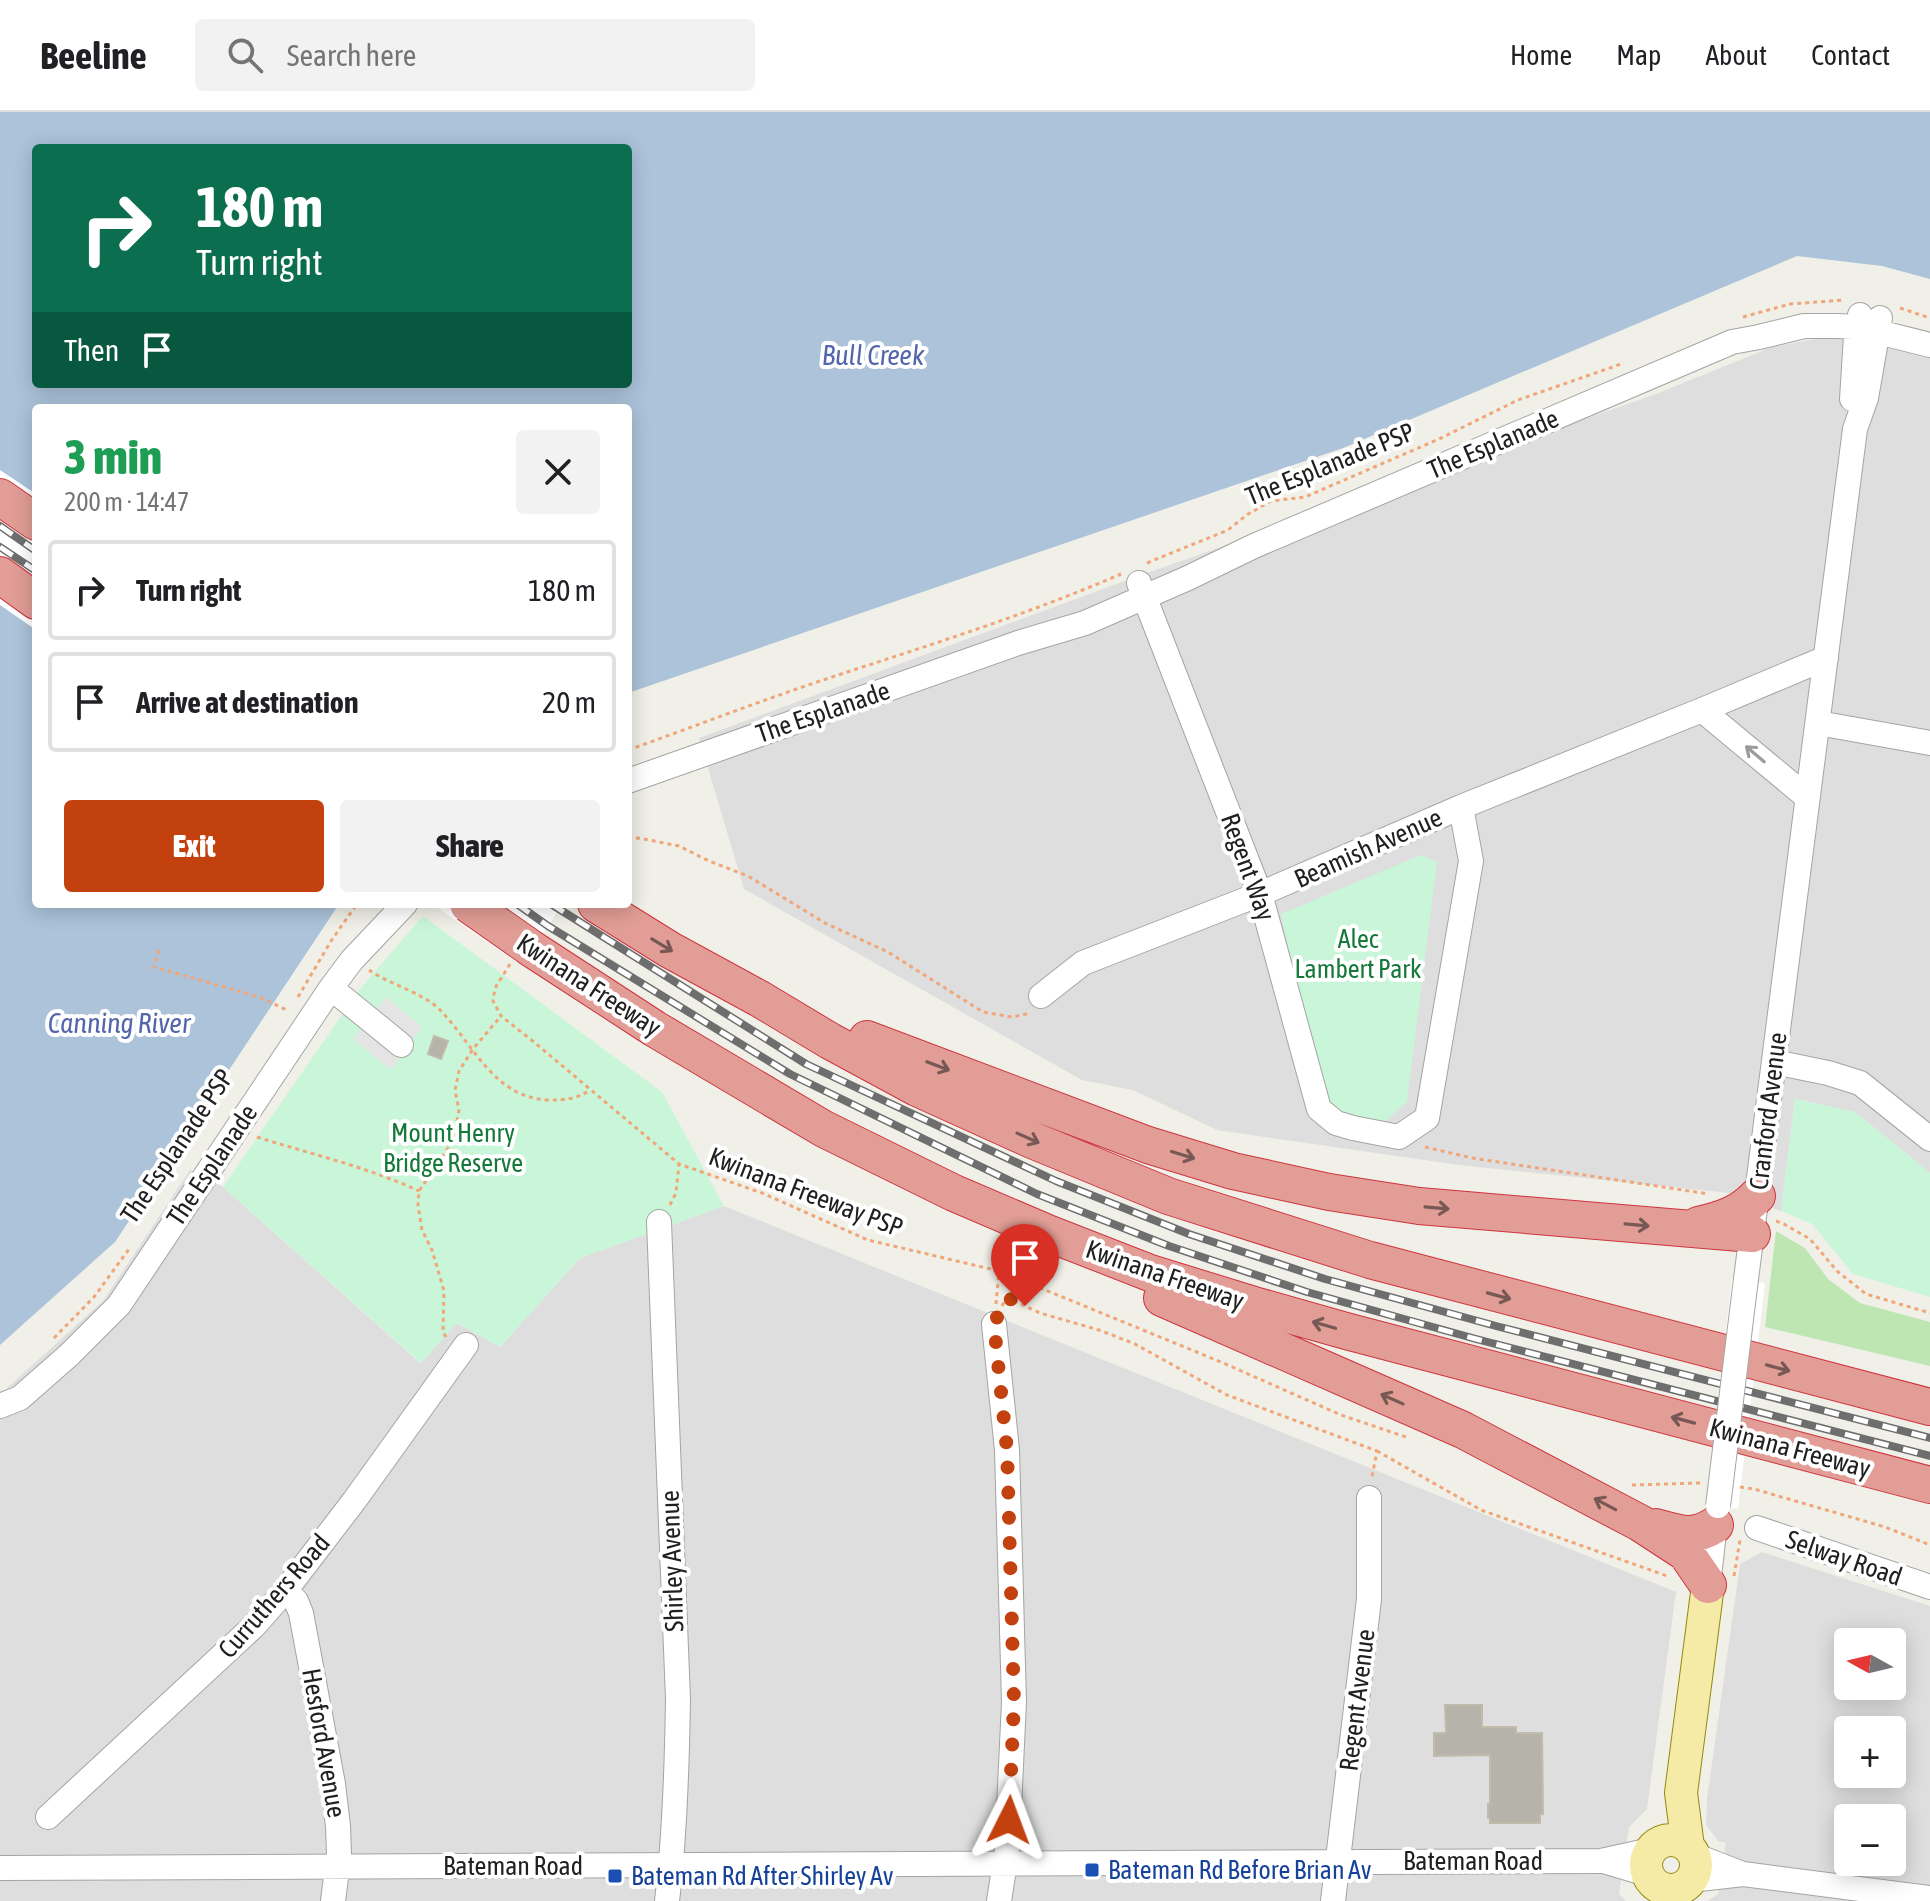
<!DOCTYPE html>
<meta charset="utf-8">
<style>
:root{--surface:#fff;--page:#f2f2f2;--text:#202124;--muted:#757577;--line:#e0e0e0;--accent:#c3410e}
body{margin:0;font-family:"Asap Condensed",sans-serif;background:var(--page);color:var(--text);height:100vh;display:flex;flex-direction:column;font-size:30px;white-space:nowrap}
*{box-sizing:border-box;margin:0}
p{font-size:26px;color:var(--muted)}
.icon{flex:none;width:44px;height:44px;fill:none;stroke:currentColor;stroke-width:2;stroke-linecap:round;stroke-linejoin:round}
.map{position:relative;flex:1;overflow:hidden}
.sheet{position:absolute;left:32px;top:292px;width:600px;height:504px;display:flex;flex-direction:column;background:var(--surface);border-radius:8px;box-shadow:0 4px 20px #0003}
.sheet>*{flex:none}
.guide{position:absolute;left:32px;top:32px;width:600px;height:244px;border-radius:8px;box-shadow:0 4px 20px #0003;background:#0b6e4f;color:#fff;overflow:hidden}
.needle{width:52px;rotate:278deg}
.buttons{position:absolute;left:1834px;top:1516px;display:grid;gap:16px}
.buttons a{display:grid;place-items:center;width:72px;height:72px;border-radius:8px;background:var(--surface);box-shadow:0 4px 20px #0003;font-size:40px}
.pin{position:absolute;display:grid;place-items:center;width:68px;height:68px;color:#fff;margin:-82px -34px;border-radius:50% 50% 50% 0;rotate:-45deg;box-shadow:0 0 8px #0007}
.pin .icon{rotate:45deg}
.me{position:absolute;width:88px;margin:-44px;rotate:3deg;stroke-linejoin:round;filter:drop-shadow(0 0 6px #0008)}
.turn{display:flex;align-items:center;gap:28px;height:168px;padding:0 32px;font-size:36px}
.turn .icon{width:104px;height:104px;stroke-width:2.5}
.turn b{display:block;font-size:56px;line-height:68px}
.then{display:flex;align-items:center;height:76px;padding:0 32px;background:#0003;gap:16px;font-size:30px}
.round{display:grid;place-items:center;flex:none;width:84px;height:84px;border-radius:8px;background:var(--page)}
.summary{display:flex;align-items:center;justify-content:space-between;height:136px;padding:0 32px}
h1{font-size:48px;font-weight:800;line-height:60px;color:#1e9e55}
.button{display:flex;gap:16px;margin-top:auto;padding:16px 32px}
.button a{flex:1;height:92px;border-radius:8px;background:var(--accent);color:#fff;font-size:32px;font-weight:800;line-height:92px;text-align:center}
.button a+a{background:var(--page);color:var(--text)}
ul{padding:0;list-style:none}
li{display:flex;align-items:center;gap:24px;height:100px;margin:0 16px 12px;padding:0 16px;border:4px solid var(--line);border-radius:8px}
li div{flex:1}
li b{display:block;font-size:30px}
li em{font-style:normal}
header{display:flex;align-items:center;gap:48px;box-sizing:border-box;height:112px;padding:0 40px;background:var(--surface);border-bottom:2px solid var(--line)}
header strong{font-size:38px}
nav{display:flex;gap:44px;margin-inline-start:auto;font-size:28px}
.search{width:560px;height:72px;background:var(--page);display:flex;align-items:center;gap:20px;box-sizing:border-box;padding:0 28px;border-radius:8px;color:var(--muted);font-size:30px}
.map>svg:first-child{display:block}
.residential{fill:#dedede;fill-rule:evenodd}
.grass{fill:#bde6b2}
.park{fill:#c9f6d9}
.parking{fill:#e4e4e4}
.water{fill:#acc3da;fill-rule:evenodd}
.pier{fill:#fff}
.building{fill:#b6b3aa;stroke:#c1bbab;stroke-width:2}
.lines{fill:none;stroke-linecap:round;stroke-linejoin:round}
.minor-casing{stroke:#a4a4a4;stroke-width:26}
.major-casing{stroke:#928b0b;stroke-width:34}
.highway-casing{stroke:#cf343e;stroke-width:38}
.path{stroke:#f0a679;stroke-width:3;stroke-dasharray:4 4;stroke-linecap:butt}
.minor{stroke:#fff;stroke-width:24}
.major{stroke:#f6eaa7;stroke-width:32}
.highway{stroke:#e19d96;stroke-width:36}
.rail-casing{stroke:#6e6e6e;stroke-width:8}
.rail{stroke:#fff;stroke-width:5;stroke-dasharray:15;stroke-linecap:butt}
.minor-bridge-casing{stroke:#a4a4a4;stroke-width:26;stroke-linecap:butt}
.highway-bridge-casing{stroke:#cf343e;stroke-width:38;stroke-linecap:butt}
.minor-bridge{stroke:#fff;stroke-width:24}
.highway-bridge{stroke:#e19d96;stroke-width:36}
.oneway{stroke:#9b9b9b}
.oneway2{stroke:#775855}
.route{stroke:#c3410e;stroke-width:14;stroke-dasharray:0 25.2}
.transit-dot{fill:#1a4fb4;stroke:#fff;stroke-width:3}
.labels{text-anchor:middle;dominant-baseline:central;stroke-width:8;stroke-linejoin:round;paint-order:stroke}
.street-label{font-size:26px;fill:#202020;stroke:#fff}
.park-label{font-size:26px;fill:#147939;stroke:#fff}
.transit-label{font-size:26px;fill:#164399;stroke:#fff;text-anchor:start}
.water-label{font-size:28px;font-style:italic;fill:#5366aa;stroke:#fff}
</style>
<header>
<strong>Beeline</strong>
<div class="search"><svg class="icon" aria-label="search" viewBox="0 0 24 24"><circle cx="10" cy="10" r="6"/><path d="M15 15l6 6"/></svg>Search here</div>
<nav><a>Home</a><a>Map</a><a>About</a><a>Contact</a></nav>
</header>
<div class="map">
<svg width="1930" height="1789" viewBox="0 0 1930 1789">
<rect width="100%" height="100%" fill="#f0f0e8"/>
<!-- residential -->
<path class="residential" d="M1821,226L1870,227L1930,242V1061L1855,1000L1795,987L1781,1099L1730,1081L1459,1053L1217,1018L1133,978L1082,968L744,777L699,626L1130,467L1656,282L1772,235Z
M190,1058L223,1075L420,1251L457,1211L500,1235L580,1146L724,1094L1676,1480L1647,1697L1629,1715L1619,1782L1626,1789H0V1279L6,1277L103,1189Z
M1762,1440L1930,1494V1789H1708L1718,1782L1726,1731L1718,1729L1706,1713L1707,1687L1740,1452ZM1848,1530H1892V1574H1848ZM1848,1618H1892V1662H1848ZM1848,1706H1892V1750H1848Z"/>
<!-- grass -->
<path class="grass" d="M1776,1119L1805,1136L1828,1167L1860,1191L1930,1210V1254L1765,1215Z"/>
<!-- park -->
<path class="park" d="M1421,743L1437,750L1407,990L1383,1011L1337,999L1318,974L1281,802Z
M423,804L662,980L724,1094L580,1146L500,1235L457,1211L421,1251L223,1075L359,878Z
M1795,987L1855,1000L1930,1061V1185L1853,1162L1812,1112L1781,1099Z"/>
<!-- parking -->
<path class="parking" d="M386,885L422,915L391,958L353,927Z"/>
<!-- water -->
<path class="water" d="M0,0H1930V167L1882,154L1797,144L1343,336L628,581V296H36V792H339L115,1130L0,1233ZM36,36H628V272H36Z"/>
<!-- pier -->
<path class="pier" d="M0,358L36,382V518L0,493Z
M432,792H563L521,853Z
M1732,1166L1765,1171L1738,1397L1706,1392Z"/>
<!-- building -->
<path class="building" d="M434,924L448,929L441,947L428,942Z
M1445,1593H1482V1615H1516V1621H1542L1543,1702H1540V1711H1490V1706H1488V1692H1490V1643L1434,1644V1621H1446Z"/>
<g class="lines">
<defs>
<path id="minor" d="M1852,287L1856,224L1860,203
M1139,471L1260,782L1319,997L1336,1011L1353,1016L1399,1025L1427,1006L1471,749L1461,695
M1702,598L1808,686
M1818,611L1930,631
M628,669L1018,531L1085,511L1188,466L1254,434L1732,230L1759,225L1804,214H1838L1858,215L1930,233
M331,876L401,933
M1041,884L1083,851L1260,782L1461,695L1702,598L1826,546
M1774,950L1828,961L1860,971L1930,1027
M659,1110L678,1587C677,1654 675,1722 667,1789
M1746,1167L1855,317L1866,286L1880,206
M994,1212L1007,1338L1014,1590L1007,1738L999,1789
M0,1294L20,1286L69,1243L119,1193L331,876L352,848L405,792
M1757,1416L1930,1475
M1708,1473L1716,1404
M285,1479L296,1489L301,1501L333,1672L338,1714L339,1742L333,1789
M48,1705L254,1514L285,1479L354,1389L466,1233
M1694,1743L1740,1761
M1607,1750L1647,1762
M0,1756L1601,1749L1651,1738
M1691,1768L1743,1762L1930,1786
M1333,1789L1369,1487V1386"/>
<path id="major" d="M1646 1753a25 25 0 1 1 50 0a25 25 0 1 1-50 0Z
M1688,1735L1681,1681L1708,1473"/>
<path id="highway" d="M0,385L36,410
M0,463L36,489
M596,792L670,838L760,887L830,929L917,976L1032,1028L1168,1084L1370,1148L1930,1295
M532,837L655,917L824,1017L954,1081L1050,1122L1150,1161L1254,1193L1346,1219L1930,1373
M867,927L1148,1033L1233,1059L1329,1080L1419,1094L1752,1122
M1698,1113C1721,1108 1740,1102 1757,1084
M1162,1186L1463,1318L1640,1411L1686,1441L1708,1473
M1656,1415C1681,1422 1693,1427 1715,1413"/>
</defs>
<!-- minor casing -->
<use href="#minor" class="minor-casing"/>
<!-- major casing -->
<use href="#major" class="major-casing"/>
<!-- highway casing -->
<use href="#highway" class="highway-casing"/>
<!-- path -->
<path class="path" d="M1900,196L1930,206
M1743,205L1790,192L1845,188
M1147,451L1228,418L1248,402L1271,389L1305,385L1439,327L1518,288L1624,251
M628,638C693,615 757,590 823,568C923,535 1024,504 1121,462
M628,727L639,726L679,734L709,749L748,764L825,811L888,840L983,900L1012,905L1031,901
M159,838L154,855L259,885L289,899
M510,852L495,876L493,889L501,904L534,930L679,1052L762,1081L868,1128L999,1159L1221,1250L1341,1303L1406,1325
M369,858C389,872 423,881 439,897C474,932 493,986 549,988C565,988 577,987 590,978
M298,885L331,829L357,792
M257,1025C311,1042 367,1055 419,1079
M1425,1035L1472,1046L1709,1082
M670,1093L676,1081L679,1052
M1776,1109L1784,1112L1810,1127L1837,1159L1866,1182L1930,1201
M996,1192L999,1159
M1002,1194L1005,1188L1010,1187L1040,1201L1099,1218L1135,1232L1227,1283L1377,1339L1372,1365
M446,1225L443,1220L444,1179L432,1138L422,1118L418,1093L419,1079L453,1029L459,998L455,978L459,959L473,937L501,904
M54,1226L94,1185L129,1137
M1377,1339L1481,1398L1670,1465
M1632,1373L1700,1371
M1740,1375L1754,1377L1885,1415L1930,1433
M1734,1464L1740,1428"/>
<!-- minor -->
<use href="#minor" class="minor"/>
<!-- major -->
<use href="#major" class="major"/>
<!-- highway -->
<use href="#highway" class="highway"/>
<defs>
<path id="rail" d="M0,414L36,439
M0,435L36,459
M517,792L548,814L790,962L1037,1082L1169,1134L1307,1180L1476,1227L1930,1344
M551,792L806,952L1056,1069L1189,1122L1325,1167L1496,1214L1930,1326"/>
</defs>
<!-- rail casing -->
<use href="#rail" class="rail-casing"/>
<!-- rail -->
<use href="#rail" class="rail"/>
<defs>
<path id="minor-bridge" d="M1718,1394L1746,1167"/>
<path id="highway-bridge" d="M468,792L532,837"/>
</defs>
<!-- minor-bridge casing -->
<use href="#minor-bridge" class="minor-bridge-casing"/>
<!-- highway-bridge casing -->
<use href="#highway-bridge" class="highway-bridge-casing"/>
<!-- minor-bridge -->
<use href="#minor-bridge" class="minor-bridge"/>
<!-- highway-bridge -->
<use href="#highway-bridge" class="highway-bridge"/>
</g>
<!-- one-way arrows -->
<defs><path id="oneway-shaft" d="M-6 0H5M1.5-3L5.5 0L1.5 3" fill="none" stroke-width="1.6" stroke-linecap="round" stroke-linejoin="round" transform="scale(2)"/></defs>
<use class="oneway" href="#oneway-shaft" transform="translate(1755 642) rotate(-140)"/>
<g class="oneway2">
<use href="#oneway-shaft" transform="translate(662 833) rotate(31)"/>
<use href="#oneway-shaft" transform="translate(938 954) rotate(21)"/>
<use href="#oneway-shaft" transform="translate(1028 1026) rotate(24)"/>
<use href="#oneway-shaft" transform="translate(1183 1043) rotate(17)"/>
<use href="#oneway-shaft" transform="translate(1437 1096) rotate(5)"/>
<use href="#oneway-shaft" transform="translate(1637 1113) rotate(5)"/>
<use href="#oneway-shaft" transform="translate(1499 1184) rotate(15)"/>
<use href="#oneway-shaft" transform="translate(1324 1213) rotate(-164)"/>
<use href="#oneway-shaft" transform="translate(1778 1256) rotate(15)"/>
<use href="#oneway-shaft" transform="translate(1392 1287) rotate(-156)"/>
<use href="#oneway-shaft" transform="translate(1683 1308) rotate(-165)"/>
<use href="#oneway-shaft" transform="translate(1605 1392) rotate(-152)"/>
</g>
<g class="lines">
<!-- route -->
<path class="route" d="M1009,1708L1014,1590L1008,1370L1007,1338L994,1212L1005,1188L1010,1187L1025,1194"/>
</g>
<!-- markers -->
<g class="transit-dot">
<rect x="1084" y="1750" width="16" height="16" rx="4"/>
<rect x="607" y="1756" width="16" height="16" rx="4"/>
</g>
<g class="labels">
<!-- street labels -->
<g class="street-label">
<text transform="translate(1493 332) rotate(-23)">The Esplanade</text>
<text transform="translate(1330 352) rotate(-22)">The Esplanade PSP</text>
<text transform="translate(823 600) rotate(-19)">The Esplanade</text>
<text transform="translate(1368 736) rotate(-24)">Beamish Avenue</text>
<text transform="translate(1248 755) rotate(70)">Regent Way</text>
<text transform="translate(589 873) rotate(33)">Kwinana Freeway</text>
<text transform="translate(1768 999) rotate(-83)">Cranford Avenue</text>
<text transform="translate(177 1034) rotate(-56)">The Esplanade PSP</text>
<text transform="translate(212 1053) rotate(-56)">The Esplanade</text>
<text transform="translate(806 1080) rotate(21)">Kwinana Freeway PSP</text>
<text transform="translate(1165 1163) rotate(19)">Kwinana Freeway</text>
<text transform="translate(1790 1336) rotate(15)">Kwinana Freeway</text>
<text transform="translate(1844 1446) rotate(19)">Selway Road</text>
<text transform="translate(672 1449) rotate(-92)">Shirley Avenue</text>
<text transform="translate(274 1484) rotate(-49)">Curruthers Road</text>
<text transform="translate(1357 1588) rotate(-83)">Regent Avenue</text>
<text transform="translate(324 1631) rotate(80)">Hesford Avenue</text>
<text x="1473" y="1749">Bateman Road</text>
<text x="513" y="1754">Bateman Road</text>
</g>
<!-- park labels -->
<g class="park-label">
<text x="1358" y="827">Alec<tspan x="1358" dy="30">Lambert Park</tspan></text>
<text x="453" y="1021">Mount Henry<tspan x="453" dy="30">Bridge Reserve</tspan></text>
</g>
<!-- transit labels -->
<g class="transit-label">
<text x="1108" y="1758">Bateman Rd Before Brian Av</text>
<text x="631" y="1764">Bateman Rd After Shirley Av</text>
</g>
<!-- water labels -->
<g class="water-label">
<text x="873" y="243">Bull Creek</text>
<text x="119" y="911">Canning River</text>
</g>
</g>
</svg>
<div class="buttons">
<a><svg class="needle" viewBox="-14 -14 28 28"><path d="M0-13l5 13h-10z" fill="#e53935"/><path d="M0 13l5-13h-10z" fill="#757577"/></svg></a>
<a>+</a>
<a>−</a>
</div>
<div class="pin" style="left:1025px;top:1194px;background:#d93025"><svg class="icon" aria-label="arrive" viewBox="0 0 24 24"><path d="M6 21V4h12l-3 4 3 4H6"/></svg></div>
<svg class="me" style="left:1009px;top:1708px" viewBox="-20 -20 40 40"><path d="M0-17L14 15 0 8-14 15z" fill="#c3410e" stroke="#fff" stroke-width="4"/></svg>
<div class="guide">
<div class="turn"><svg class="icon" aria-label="right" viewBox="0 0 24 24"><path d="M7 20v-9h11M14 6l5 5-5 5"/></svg><div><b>180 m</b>Turn right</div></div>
<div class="then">Then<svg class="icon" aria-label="arrive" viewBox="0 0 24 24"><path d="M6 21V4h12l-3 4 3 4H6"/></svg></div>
</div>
<section class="sheet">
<div class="summary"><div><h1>3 min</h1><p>200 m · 14:47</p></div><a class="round"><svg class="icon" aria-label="close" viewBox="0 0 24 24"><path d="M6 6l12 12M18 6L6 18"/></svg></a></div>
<ul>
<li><svg class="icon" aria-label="right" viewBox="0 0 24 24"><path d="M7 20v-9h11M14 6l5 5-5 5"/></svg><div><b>Turn right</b></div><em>180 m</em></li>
<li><svg class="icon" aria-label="arrive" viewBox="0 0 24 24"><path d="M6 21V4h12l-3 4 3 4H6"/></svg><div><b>Arrive at destination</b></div><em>20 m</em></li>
</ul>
<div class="button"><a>Exit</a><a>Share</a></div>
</section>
</div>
